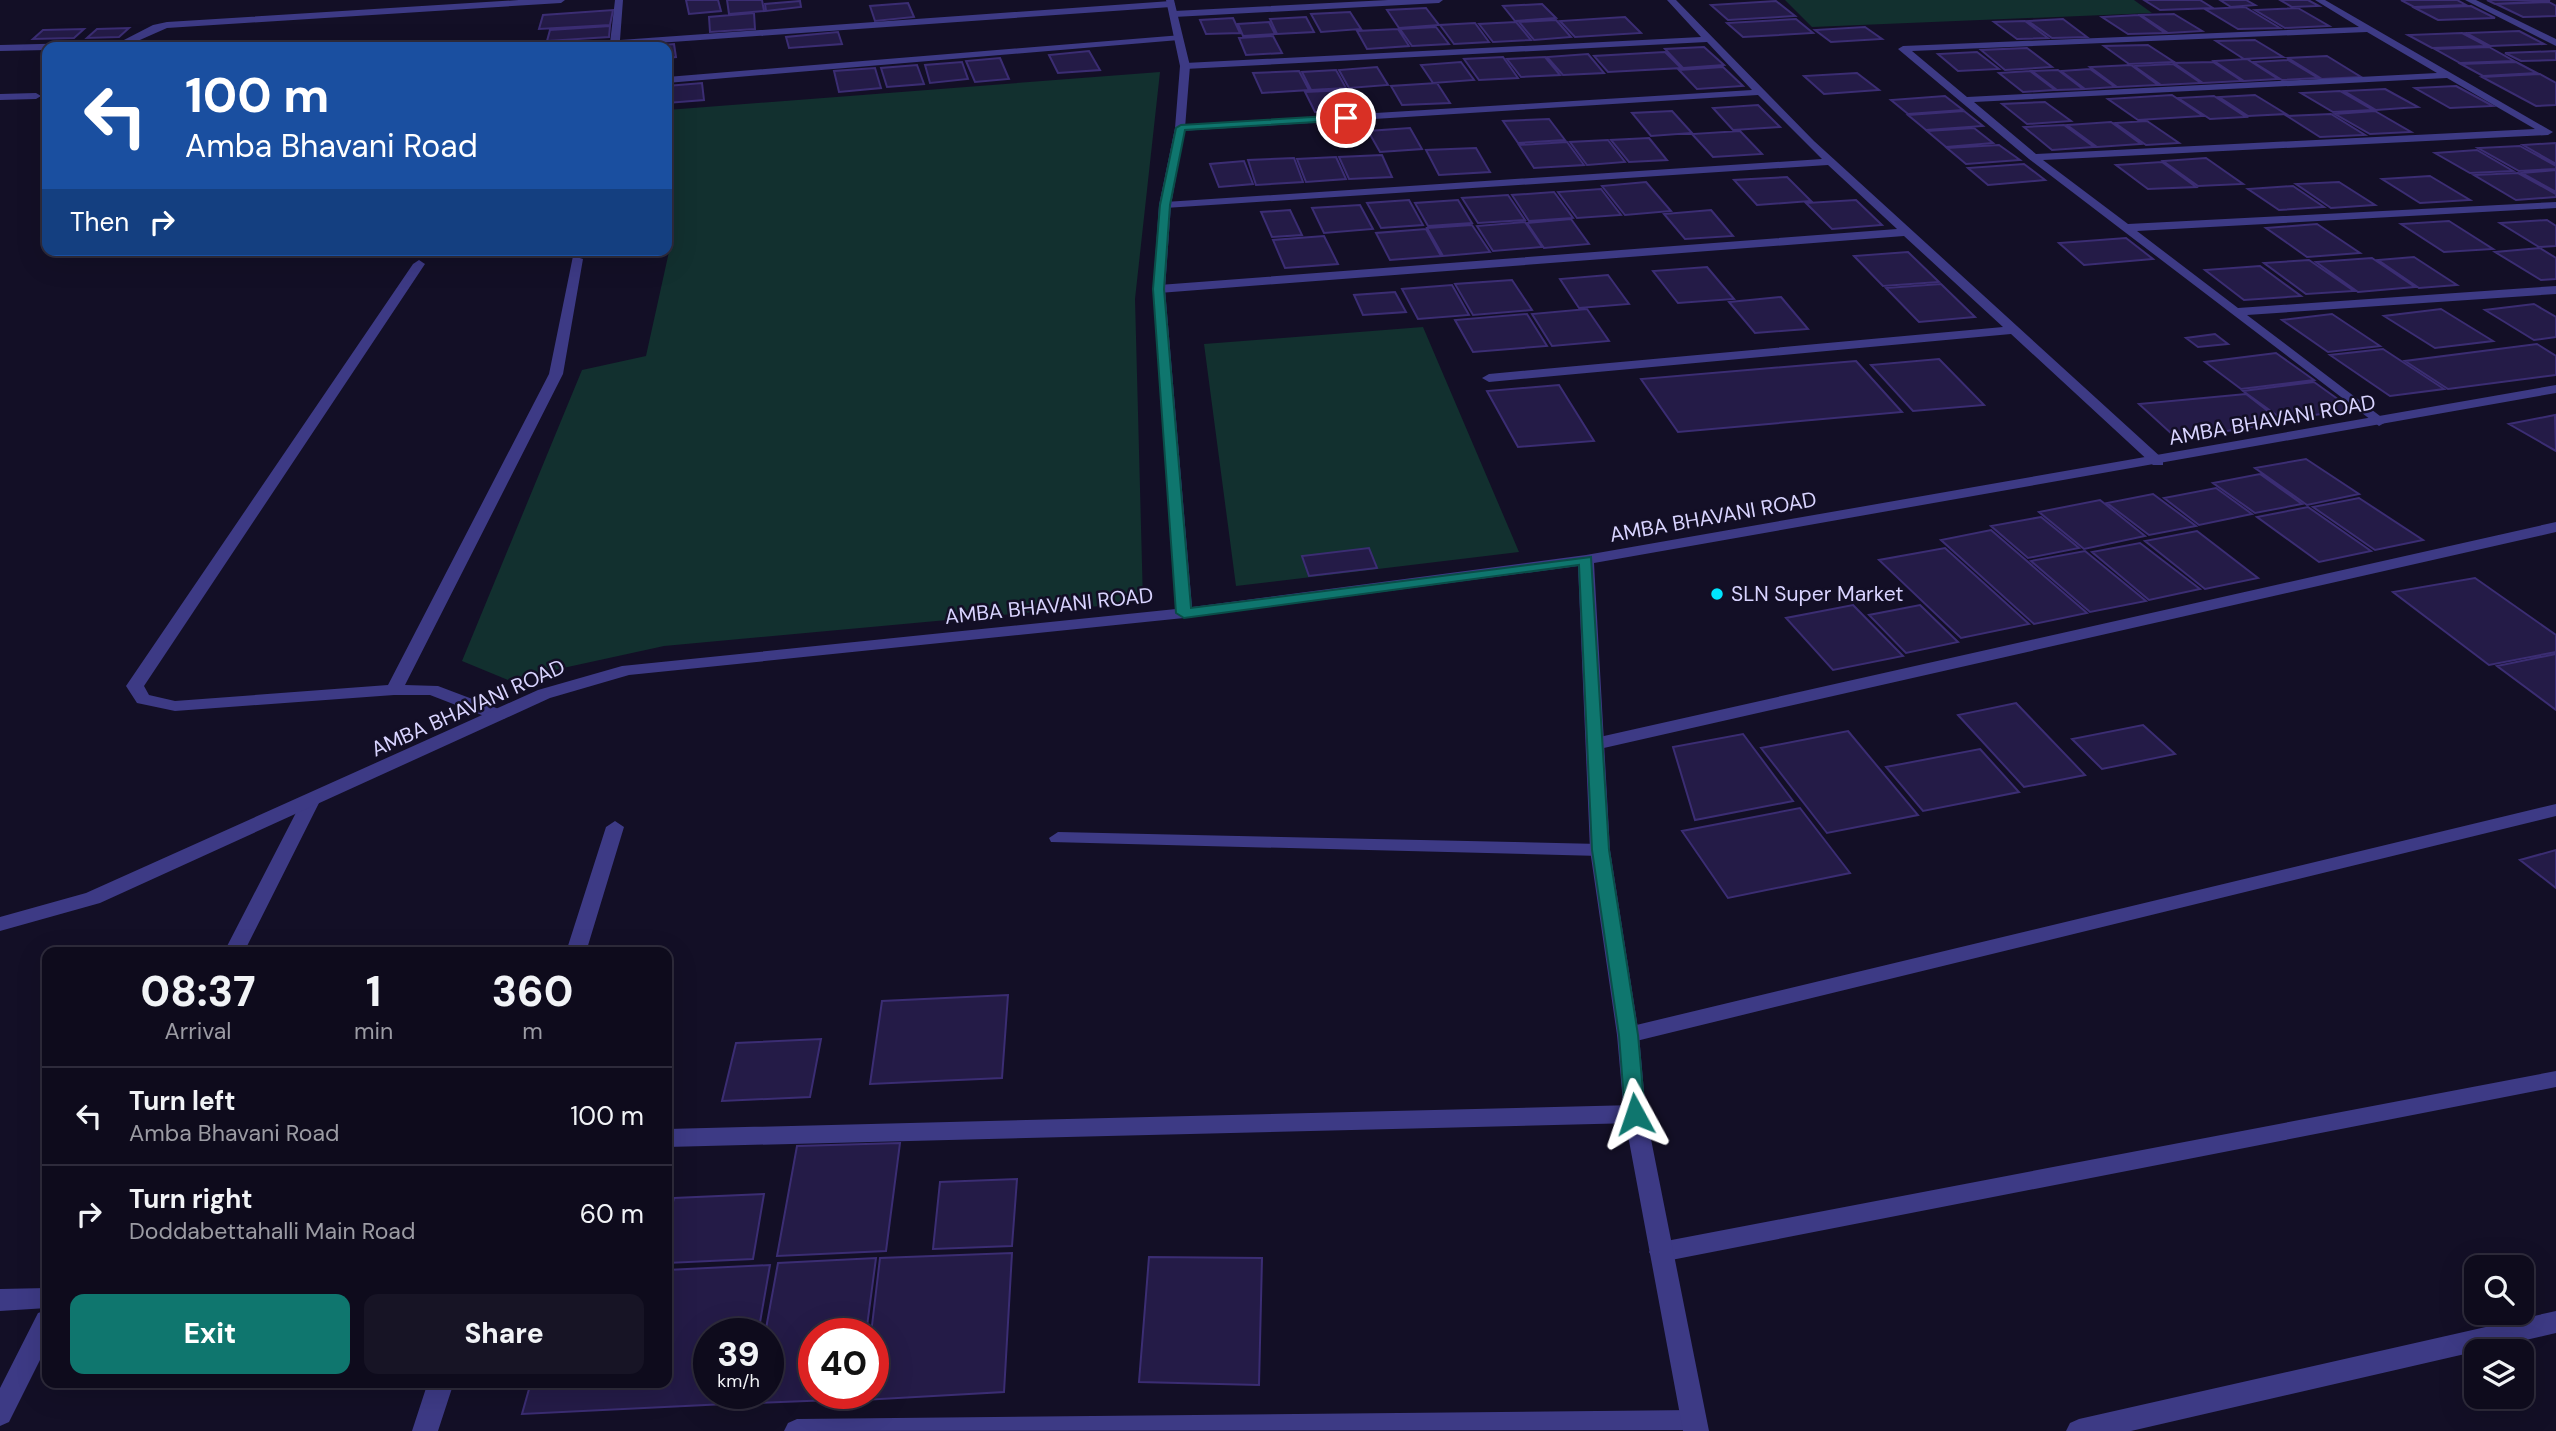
<!DOCTYPE html>
<style>
:root{--surface:#0e0b1c;--page:#171425;--text:#f1f3f6;--muted:#9b9ba3;--line:#2e2b3b;--accent:#0f766e}
body{margin:0;font-family:"DM Sans",sans-serif;background:var(--page);color:var(--text);height:100vh;display:flex;flex-direction:column;font-size:26px;white-space:nowrap}
*{box-sizing:border-box;margin:0}
p{font-size:23px;color:var(--muted)}
.icon{flex:none;width:38px;height:38px;fill:none;stroke:currentColor;stroke-width:2;stroke-linecap:round;stroke-linejoin:round}
.map{position:relative;flex:1;overflow:hidden}
.side{position:absolute;left:42px;top:947px;width:630px;height:441px;display:flex;flex-direction:column;background:var(--surface);border-radius:14px;box-shadow:0 7px 28px #0002,0 0 0 2px var(--line)}
.side>*{flex:none}
.banner{position:absolute;left:42px;top:42px;width:630px;height:214px;border-radius:14px;box-shadow:0 7px 28px #0002,0 0 0 2px var(--line);background:#1a4fa0;color:#fff;overflow:hidden}
.tools{position:absolute;left:2464px;top:1255px;display:grid;gap:14px}
.tools a{display:grid;place-items:center;width:70px;height:70px;border-radius:14px;background:var(--surface);box-shadow:0 7px 28px #0002,0 0 0 2px var(--line);font-size:35px}
.speed{position:absolute;left:693px;top:1318px;display:flex;gap:14px;font-size:35px;font-weight:700;text-align:center}
.speed>*{display:grid;place-content:center;width:91px;height:91px;border-radius:50%;background:var(--surface);box-shadow:0 7px 28px #0002,0 0 0 2px var(--line);line-height:1}
.speed small{font-size:18px;font-weight:400}
.speed .limit{border:10px solid #d22;background:#fff;color:#111}
.pin{position:absolute;display:grid;place-items:center;width:60px;height:60px;color:#fff;margin:-30px;border:4px solid #fff;border-radius:50%;box-shadow:0 2px 7px #0007}
.me{position:absolute;width:77px;margin:-38px;rotate:355deg;stroke-linejoin:round;filter:drop-shadow(0 0 5px #0008)}
.turn{display:flex;align-items:center;gap:24px;height:147px;padding:0 28px;font-size:32px}
.turn .icon{width:91px;height:91px;stroke-width:2.5}
.turn b{display:block;font-size:49px;line-height:60px}
.then{display:flex;align-items:center;height:66px;padding:0 28px;background:#0003;gap:14px;font-size:26px}
.eta{display:flex;justify-content:space-evenly;align-items:center;height:119px;text-align:center}
.eta b{font-size:42px;font-weight:800;line-height:49px}
.action{display:flex;gap:14px;margin-top:auto;padding:14px 28px}
.action a{flex:1;height:80px;border-radius:14px;background:var(--accent);color:#fff;font-size:28px;font-weight:800;line-height:80px;text-align:center}
.action a+a{background:var(--page);color:var(--text)}
ul{padding:0;list-style:none}
li{display:flex;align-items:center;gap:21px;height:98px;padding:0 28px;border-top:2px solid var(--line)}
li div{flex:1}
li b{display:block;font-size:26px}
li em{font-style:normal}
.map>svg:first-child{display:block}
.green{fill:#12302f}
.building{fill:#241b47;stroke:#3b2d73;stroke-width:2}
.lines{fill:none;stroke-linecap:round;stroke-linejoin:round}
.service{fill:#3d3a85;fill-rule:evenodd}
.minor{fill:#3d3a85;fill-rule:evenodd}
.tertiary{fill:#3d3a85;fill-rule:evenodd}
.route{fill:#0f766e;stroke:#0a4d48;stroke-width:2}
.poi-dot{fill:#00e5ff;stroke:#130f26;stroke-width:2.5}
.labels{text-anchor:middle;dominant-baseline:central;stroke-width:5;stroke-linejoin:round;paint-order:stroke}
.street-label{font-size:21px;fill:#d9d4ff;stroke:#130f26}
.poi-label{font-size:21px;fill:#d9d4ff;stroke:#130f26;text-anchor:start}
</style>
<div class="map">
<svg width="2556" height="1431" viewBox="0 0 2556 1431">
<rect width="100%" height="100%" fill="#130f26"/>
<!-- green -->
<path class="green" d="M1785,0H2134L2152,13L1812,27Z
M1160,72L1135,299L1143,602L664,646L508,680L462,661L582,370L646,356L672,238H667V110Z
M1423,327L1519,552L1236,586L1204,344Z"/>
<!-- building -->
<path class="building" d="M686,0H718L721,11L689,14Z
M727,0H762L764,11L729,14Z
M2144,0H2200L2213,8L2160,10Z
M2220,0H2246L2255,5L2231,7Z
M2280,0H2308L2319,6L2292,7Z
M2401,0H2457L2466,5L2414,7Z
M2487,0H2547L2550,1L2495,4Z
M800,1L801,7L766,11L765,4Z
M1776,1L1795,16L1728,20L1711,5Z
M2549,2L2556,6V16L2523,17L2496,4Z
M908,3L914,17L875,21L870,6Z
M1542,4L1556,18L1515,21L1503,6Z
M2471,6L2495,18L2438,20L2415,8Z
M2245,7L2280,28L2238,29L2205,9Z
M1426,8L1439,25L1399,28L1387,10Z
M2298,8L2329,26L2285,28L2255,10Z
M613,10L610,25L539,29L543,15Z
M1350,12L1361,29L1321,32L1311,14Z
M754,13L755,29L710,32L709,17Z
M2174,14L2202,31L2168,33L2141,15Z
M2139,15L2165,33L2128,34L2102,17Z
M1306,17L1314,32L1277,34L1270,19Z
M1625,17L1641,33L1575,37L1560,21Z
M1233,18L1240,33L1206,34L1200,20Z
M1796,19L1813,33L1743,37L1727,23Z
M2063,19L2087,37L2052,38L2028,21Z
M1556,20L1571,37L1534,40L1519,22Z
M2025,21L2048,38L2017,39L1994,22Z
M1269,22L1275,34L1243,36L1238,24Z
M1516,22L1531,40L1493,42L1479,24Z
M1475,23L1489,42L1454,44L1440,25Z
M610,26L609,37L547,41L550,30Z
M1436,27L1449,44L1412,46L1400,29Z
M1865,27L1882,39L1831,42L1815,30Z
M129,28L119,37L87,38L97,29Z
M84,29L74,38L33,39L43,30Z
M1398,29L1409,46L1367,49L1357,31Z
M2519,31L2544,44L2490,46L2466,33Z
M838,32L842,44L789,48L786,37Z
M2462,33L2487,46L2432,48L2408,35Z
M1273,36L1282,53L1246,55L1239,38Z
M2255,40L2283,57L2244,59L2216,41Z
M674,44L676,57L667,58V47H641Z
M2148,45L2174,62L2129,64L2104,46Z
M1704,47L1724,65L1683,68L1665,49Z
M2489,47L2514,61L2460,63L2435,49Z
M2027,48L2052,67L2005,70L1981,50Z
M1089,51L1100,70L1058,73L1049,55Z
M2556,51V60L2521,61L2505,53Z
M1665,52L1681,68L1608,72L1594,56Z
M1977,52L1999,69L1958,71L1938,54Z
M1588,54L1604,73L1563,75L1547,57Z
M2327,56L2361,77L2322,79L2288,58Z
M1503,57L1518,78L1479,80L1464,59Z
M1545,57L1560,75L1521,77L1507,59Z
M1000,58L1009,79L975,82L966,61Z
M2247,59L2278,79L2244,81L2214,61Z
M2288,60L2318,78L2282,80L2253,62Z
M962,62L968,79L930,83L925,65Z
M1461,62L1474,80L1433,83L1421,65Z
M2213,62L2242,81L2203,83L2174,63Z
M2516,62L2537,73L2483,76L2461,64Z
M2173,64L2201,83L2161,85L2134,66Z
M917,65L924,84L887,87L881,68Z
M2131,65L2158,85L2117,87L2090,67Z
M1377,67L1388,85L1349,88L1339,70Z
M1723,67L1743,86L1697,89L1679,70Z
M875,68L881,88L839,92L834,71Z
M2090,69L2115,87L2085,89L2061,71Z
M1336,70L1346,88L1311,90L1302,72Z
M2058,70L2083,89L2057,90L2032,71Z
M1299,71L1309,90L1262,93L1253,73Z
M2030,71L2055,90L2023,92L1999,73Z
M1857,73L1879,90L1824,94L1804,76Z
M2540,74L2556,83V105L2536,106L2482,77Z
M702,83L704,100L667,103V86Z
M1437,83L1450,103L1402,105L1391,86Z
M2456,86L2493,106L2450,108L2415,88Z
M2385,89L2418,107L2376,110L2344,91Z
M1347,90L1358,109L1315,112L1305,92Z
M2340,91L2373,110L2333,112L2301,93Z
M2172,95L2203,116L2138,120L2108,99Z
M2255,95L2286,114L2248,116L2219,97Z
M1945,96L1963,110L1908,114L1891,100Z
M2214,96L2246,117L2210,119L2178,98Z
M2045,102L2071,121L2027,124L2002,104Z
M1758,105L1780,127L1733,130L1713,108Z
M1672,111L1692,133L1651,136L1632,113Z
M1964,111L1983,126L1926,130L1908,115Z
M2375,111L2411,132L2370,134L2335,114Z
M2331,114L2365,135L2320,137L2287,116Z
M1549,119L1565,140L1518,143L1503,121Z
M2147,121L2179,143L2146,145L2115,123Z
M2111,122L2141,144L2097,147L2067,125Z
M2064,125L2094,147L2052,150L2024,127Z
M1410,128L1422,149L1380,152L1368,131Z
M1974,128L1993,143L1946,147L1927,131Z
M1740,131L1762,154L1713,157L1692,134Z
M1649,138L1667,160L1629,162L1611,140Z
M1608,140L1625,162L1587,165L1570,142Z
M1567,142L1584,165L1534,168L1519,145Z
M2556,143V164L2523,145Z
M1999,145L2020,160L1966,164L1947,148Z
M2520,146L2556,166V169L2519,171L2478,148Z
M1476,148L1490,172L1439,175L1426,150Z
M2477,150L2513,171L2470,173L2435,153Z
M1382,155L1392,177L1349,179L1339,157Z
M1336,157L1346,179L1306,182L1297,159Z
M1294,158L1303,182L1256,185L1248,160Z
M2206,158L2243,184L2198,186L2163,161Z
M1244,161L1253,184L1219,187L1210,164Z
M2162,162L2196,187L2148,189L2116,165Z
M2024,164L2045,180L1988,185L1968,168Z
M2556,170V192L2522,173Z
M2518,173L2556,194V197L2516,200L2474,175Z
M2430,176L2470,200L2420,203L2382,179Z
M1787,177L1811,201L1757,205L1734,180Z
M1646,182L1671,211L1625,215L1602,186Z
M2339,182L2375,205L2331,208L2296,184Z
M2293,186L2324,207L2279,210L2248,189Z
M1601,189L1621,215L1577,218L1558,192Z
M1554,192L1573,218L1529,221L1512,195Z
M1508,195L1525,220L1478,223L1462,198Z
M1409,200L1423,225L1381,228L1367,203Z
M1458,200L1472,223L1428,226L1415,203Z
M1856,200L1882,225L1832,229L1806,203Z
M1360,205L1373,229L1324,233L1312,208Z
M1290,210L1302,235L1272,237L1261,212Z
M1711,210L1733,236L1685,239L1664,214Z
M1571,219L1589,244L1544,248L1527,223Z
M2547,220L2556,226V246L2539,247L2500,223Z
M2449,221L2493,249L2444,252L2401,224Z
M1525,222L1542,247L1493,251L1477,226Z
M2317,224L2360,253L2307,257L2266,228Z
M1472,225L1490,252L1443,256L1427,228Z
M1426,229L1441,256L1390,260L1376,233Z
M1324,236L1338,264L1285,268L1273,240Z
M2126,238L2153,259L2084,265L2059,243Z
M2540,248L2556,258V279L2541,280L2495,252Z
M1908,252L1939,282L1883,286L1854,256Z
M2414,257L2457,285L2419,288L2378,260Z
M2372,258L2415,287L2358,292L2316,262Z
M2309,260L2354,291L2306,294L2264,263Z
M2260,266L2301,296L2244,300L2205,270Z
M1707,267L1734,299L1678,303L1653,271Z
M1608,275L1629,304L1579,308L1560,279Z
M1512,280L1532,310L1473,315L1455,284Z
M1941,284L1975,317L1919,322L1886,288Z
M1452,285L1469,315L1418,319L1402,289Z
M1395,292L1406,312L1363,315L1354,295Z
M1781,297L1808,329L1755,333L1729,302Z
M2534,304L2556,317V337L2534,340L2485,310Z
M1587,309L1609,341L1552,346L1532,314Z
M2441,309L2493,341L2435,348L2384,316Z
M1527,314L1547,346L1473,352L1455,320Z
M2332,314L2380,346L2328,352L2282,320Z
M2215,334L2228,344L2198,347L2186,338Z
M2537,344L2556,356V375L2448,389L2405,361Z
M2383,349L2444,389L2390,396L2330,355Z
M2276,353L2314,380L2241,389L2205,362Z
M1939,359L1984,405L1913,411L1871,365Z
M1856,361L1902,412L1678,432L1641,379Z
M2314,382L2353,410L2282,419L2243,391Z
M1559,385L1594,441L1518,447L1487,391Z
M2246,394L2282,422L2227,431L2173,435L2139,404Z
M2555,415L2556,451L2509,424Z
M2306,459L2359,494L2307,505L2255,468Z
M2260,474L2302,504L2255,513L2213,483Z
M2216,488L2252,514L2199,525L2164,498Z
M2153,494L2196,526L2149,535L2107,503Z
M2359,498L2423,540L2375,550L2313,507Z
M2100,500L2145,536L2084,549L2039,512Z
M2308,507L2371,551L2319,562L2257,517Z
M2041,517L2079,548L2028,558L1991,526Z
M1991,530L2087,613L2034,624L1941,540Z
M2197,531L2258,578L2205,589L2145,541Z
M2140,543L2200,589L2149,600L2092,552Z
M1369,548L1377,568L1309,576L1302,556Z
M1945,548L2029,624L1961,638L1879,560Z
M2085,551L2146,601L2090,612L2031,561Z
M2475,578L2556,635V652L2489,665L2393,592Z
M1853,605L1903,656L1833,670L1786,618Z
M1920,605L1958,642L1906,653L1869,615Z
M2556,654V710L2497,666Z
M2016,703L2085,775L2024,787L1958,715Z
M2143,725L2175,754L2102,769L2072,739Z
M1848,731L1918,815L1827,833L1761,748Z
M1743,734L1793,801L1695,820L1673,747Z
M1980,749L2019,792L1923,811L1886,767Z
M1800,808L1850,873L1728,898L1682,831Z
M2556,850V888L2520,860Z
M1008,995L1002,1078L870,1084L882,1001Z
M821,1039L810,1097L722,1101L736,1043Z
M900,1143L886,1251L777,1256L797,1146Z
M1017,1179L1012,1246L933,1249L940,1182Z
M764,1194L753,1259L667,1263V1226L674,1198Z
M1012,1253L1004,1392L863,1400V1393H873L871,1334L880,1258Z
M1149,1257L1262,1258L1259,1385L1139,1382Z
M876,1258L866,1334H814V1393H858L857,1399L753,1403L755,1393H768V1334H765L778,1263Z
M770,1265L758,1334H709V1393H747L746,1403L522,1414L531,1382H667V1270Z"/>
<g class="lines">
<!-- service -->
<path class="service" d="M47,1288V1308L0,1311V1289Z"/>
<!-- minor -->
<path class="minor" d="M519,0H565L561,3L167,28L124,47H47V50L0,51V45L120,42L153,25L167,22Z
M615,0H623L620,40L1171,1L1175,4L1171,7L615,46L610,43Z
M1388,0H1443L1439,3L1174,17L1169,14L1174,11Z
M1667,0H1676L1814,141L2163,459V465H2153L2011,334L1489,382L1482,378L1489,374L2003,327L1904,236L1159,293L1153,289L1159,285L1897,229L1828,165L1165,208L1159,205L1165,202L1822,159L1758,95L1180,131L1175,128L1180,125L1752,90L1707,42L1185,69L1180,66L1185,63L1701,37Z
M2315,0H2325L2553,132L2548,135L2043,160L2128,224L2556,202V208L2137,231L2238,308L2556,286V294L2247,315L2384,419L2386,422L2379,426L2029,159L1898,49L1903,46L2359,27ZM2367,32L2437,73L1967,97L1912,51ZM2447,78L2535,129L2036,154L1974,102Z
M2465,0H2476L2556,39V46Z
M1182,35V39L1179,40L667,83V77Z
M0,94L36,93L41,96L36,99L0,100Z
M573,256L583,259L563,374L405,685L438,686L504,711L507,715L504,719H492L430,695H394L175,711L137,703L126,686L413,264L419,260L425,264L144,686L149,695L175,701L388,685L549,374Z
M2556,522V532L1595,750L1586,744L1595,738Z
M311,795L320,801L244,952H224L302,801Z
M2556,804V816L1628,1043L1620,1041L1617,1035L1620,1029L1628,1027Z
M615,821L624,827L586,952H566L606,827Z
M1058,832L1600,844L1607,845L1610,850L1607,855L1600,856L1051,842L1049,838Z
M2556,1071V1087L1661,1262L1653,1259L1649,1252L1653,1245L1661,1242Z
M1635,1105L1643,1108L1646,1114L1643,1120L1635,1123L667,1147V1129Z
M47,1310V1346L9,1422L0,1426V1388L38,1313Z
M2556,1311V1333L2131,1431H2066L2070,1423L2079,1419Z
M428,1382H454L438,1431H412Z
M1694,1410L1703,1414L1707,1422L1703,1430L784,1431L788,1423L797,1419Z"/>
<!-- tertiary -->
<path class="tertiary" d="M1166,0H1174L1190,66L1185,128L1171,205L1165,289L1192,607L1586,555L2556,385V393L1594,563L1610,850L1639,1035L1646,1114L1709,1431H1683L1624,1114L1617,1035L1590,850L1578,566L1184,618L629,675L550,698L100,903L0,931V917L86,893L538,690L622,666L1176,609L1153,289L1159,205L1175,128L1180,66Z"/>
</g>
<!-- route -->
<path class="route" d="M1346,115L1350,120L1185,130L1170,205L1164,289L1191,608L1591,557L1609,850L1638,1035L1645,1114L1642,1120H1628L1625,1114L1619,1035L1592,850L1579,565L1184,618L1176,613L1153,289L1160,205L1176,128L1181,125Z"/>
<!-- markers -->
<circle class="poi-dot" cx="1717" cy="594" r="7"/>
<g class="labels">
<!-- street labels -->
<g class="street-label">
<text transform="translate(2272 420) rotate(-10)">AMBA BHAVANI ROAD</text>
<text transform="translate(1713 517) rotate(-10)">AMBA BHAVANI ROAD</text>
<text transform="translate(1049 606) rotate(-6)">AMBA BHAVANI ROAD</text>
<text transform="translate(468 708) rotate(-24)">AMBA BHAVANI ROAD</text>
</g>
<!-- poi labels -->
<g class="poi-label">
<text x="1731" y="594">SLN Super Market</text>
</g>
</g>
</svg>
<div class="tools">
<a><svg class="icon" aria-label="search" viewBox="0 0 24 24"><circle cx="10" cy="10" r="6"/><path d="M15 15l6 6"/></svg></a>
<a><svg class="icon" aria-label="layers" viewBox="0 0 24 24"><path d="M12 4l9 5-9 5-9-5zM3 14l9 5 9-5"/></svg></a>
</div>
<div class="speed"><div>39<small>km/h</small></div><div class="limit">40</div></div>
<div class="pin" style="left:1346px;top:118px;background:#d93025"><svg class="icon" aria-label="arrive" viewBox="0 0 24 24"><path d="M6 21V4h12l-3 4 3 4H6"/></svg></div>
<svg class="me" style="left:1635px;top:1114px" viewBox="-20 -20 40 40"><path d="M0-17L14 15 0 8-14 15z" fill="#0f766e" stroke="#fff" stroke-width="4"/></svg>
<div class="banner">
<div class="turn"><svg class="icon" aria-label="left" viewBox="0 0 24 24"><path d="M17 20v-9H6M10 6l-5 5 5 5"/></svg><div><b>100 m</b>Amba Bhavani Road</div></div>
<div class="then">Then<svg class="icon" aria-label="right" viewBox="0 0 24 24"><path d="M7 20v-9h11M14 6l5 5-5 5"/></svg></div>
</div>
<section class="side">
<div class="eta">
<div><b>08:37</b><p>Arrival</p></div>
<div><b>1</b><p>min</p></div>
<div><b>360</b><p>m</p></div>
</div>
<ul>
<li><svg class="icon" aria-label="left" viewBox="0 0 24 24"><path d="M17 20v-9H6M10 6l-5 5 5 5"/></svg><div><b>Turn left</b><p>Amba Bhavani Road</p></div><em>100 m</em></li>
<li><svg class="icon" aria-label="right" viewBox="0 0 24 24"><path d="M7 20v-9h11M14 6l5 5-5 5"/></svg><div><b>Turn right</b><p>Doddabettahalli Main Road</p></div><em>60 m</em></li>
</ul>
<div class="action"><a>Exit</a><a>Share</a></div>
</section>
</div>
